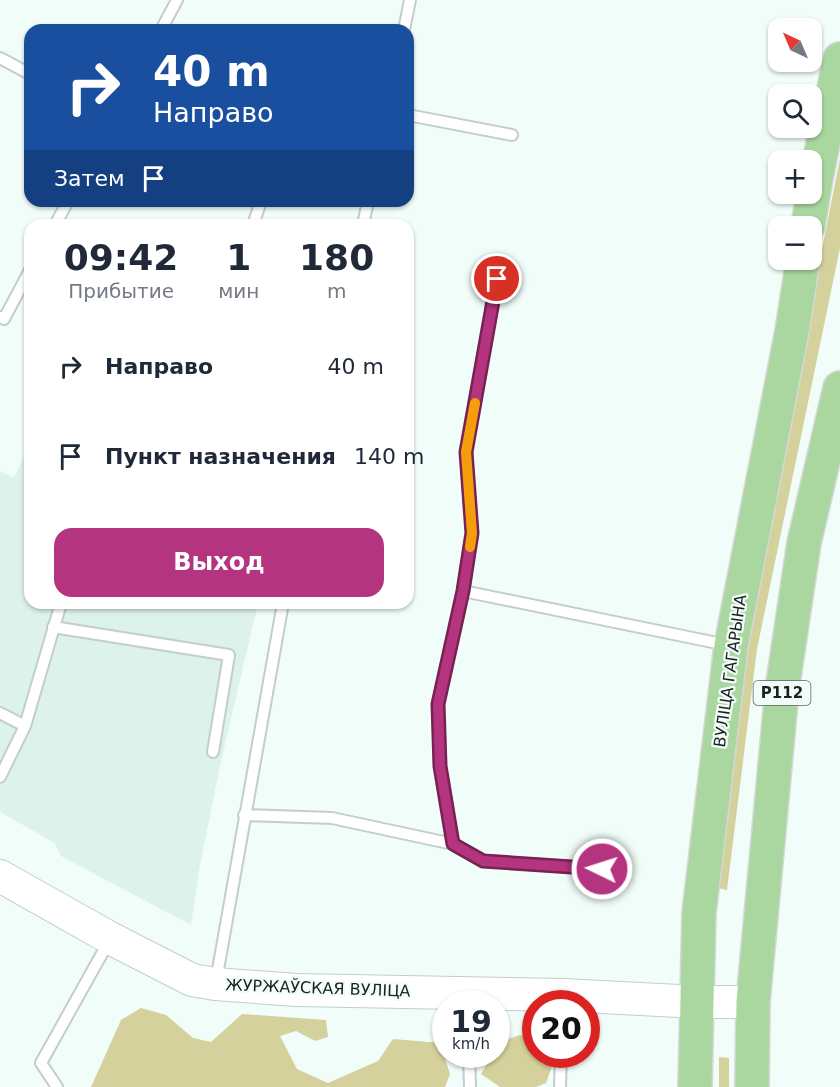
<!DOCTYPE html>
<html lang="ru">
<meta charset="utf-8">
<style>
:root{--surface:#fff;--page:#f6f6f7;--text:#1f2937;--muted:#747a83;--accent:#b53480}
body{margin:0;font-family:"DejaVu Sans",sans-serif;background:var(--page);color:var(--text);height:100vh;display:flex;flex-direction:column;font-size:22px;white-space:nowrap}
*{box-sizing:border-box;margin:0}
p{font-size:20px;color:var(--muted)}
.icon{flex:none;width:33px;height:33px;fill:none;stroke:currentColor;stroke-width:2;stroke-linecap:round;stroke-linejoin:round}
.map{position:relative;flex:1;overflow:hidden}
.details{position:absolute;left:24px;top:219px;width:390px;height:390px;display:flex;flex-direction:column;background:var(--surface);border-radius:18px;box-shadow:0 2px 4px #0004}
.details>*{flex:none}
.top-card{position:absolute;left:24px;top:24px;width:390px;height:183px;border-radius:18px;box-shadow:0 2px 4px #0004;background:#1a4fa0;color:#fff;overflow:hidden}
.needle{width:39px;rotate:316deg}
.tools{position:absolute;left:768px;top:18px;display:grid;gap:12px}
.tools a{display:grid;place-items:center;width:54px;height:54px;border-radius:12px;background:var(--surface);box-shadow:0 2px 4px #0004;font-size:30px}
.speed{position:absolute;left:432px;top:990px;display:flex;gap:12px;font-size:30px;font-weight:700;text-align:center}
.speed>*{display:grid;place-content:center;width:78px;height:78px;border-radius:50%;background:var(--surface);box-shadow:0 2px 4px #0004;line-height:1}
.speed small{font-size:15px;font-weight:400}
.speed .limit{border:9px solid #d22;background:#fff;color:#111}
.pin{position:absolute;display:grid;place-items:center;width:51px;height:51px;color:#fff;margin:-26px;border:3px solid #fff;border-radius:50%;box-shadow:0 2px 6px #0007}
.me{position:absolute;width:66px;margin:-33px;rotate:274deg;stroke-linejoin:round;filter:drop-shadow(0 0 4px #0008)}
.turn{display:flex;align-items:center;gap:21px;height:126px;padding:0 30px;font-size:27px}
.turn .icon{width:78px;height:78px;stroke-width:2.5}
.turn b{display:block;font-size:42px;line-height:51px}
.then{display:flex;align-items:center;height:57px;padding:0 30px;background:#0003;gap:12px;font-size:22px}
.eta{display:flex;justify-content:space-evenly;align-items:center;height:102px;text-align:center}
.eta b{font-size:36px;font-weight:700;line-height:42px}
.action{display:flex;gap:12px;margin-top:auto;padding:12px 30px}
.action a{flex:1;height:69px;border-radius:18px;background:var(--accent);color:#fff;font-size:24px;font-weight:700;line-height:69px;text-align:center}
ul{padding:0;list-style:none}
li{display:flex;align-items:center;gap:18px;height:90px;padding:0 30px}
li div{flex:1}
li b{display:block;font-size:22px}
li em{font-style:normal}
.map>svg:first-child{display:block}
.built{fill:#ddf2eb}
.green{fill:#d4d19c}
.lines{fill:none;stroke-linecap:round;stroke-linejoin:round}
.lane-casing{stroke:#c3cecb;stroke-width:14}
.secondary-casing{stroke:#c3cecb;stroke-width:34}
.primary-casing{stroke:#d6d7d7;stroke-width:36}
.lane{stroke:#fff;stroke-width:10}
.secondary{stroke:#fff;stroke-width:32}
.primary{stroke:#aad79f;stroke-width:33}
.route-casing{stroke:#762253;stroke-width:15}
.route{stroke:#b53480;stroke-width:10}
.slow{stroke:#f59e0b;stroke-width:10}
.labels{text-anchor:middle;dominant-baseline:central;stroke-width:4.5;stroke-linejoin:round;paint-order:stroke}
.shield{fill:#f1fdf9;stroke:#5c6260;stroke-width:1.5}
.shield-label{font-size:15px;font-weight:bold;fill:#1c201f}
.street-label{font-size:16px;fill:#1c201f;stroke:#f1fdf9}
</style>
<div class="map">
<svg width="840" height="1087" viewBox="0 0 840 1087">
<rect width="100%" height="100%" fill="#f1fdf9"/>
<!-- built -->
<path class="built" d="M30,443V603H258L220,766L200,865L191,925L61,856L55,843L0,812V471L14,478Z"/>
<!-- green -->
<path class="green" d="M840,158V248L757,649L727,890L718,888L744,646Z
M141,1008L166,1015L193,1038L211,1042L242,1014L326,1020L328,1037L315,1041L296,1031L280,1036L297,1069L328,1083L378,1061L393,1039L440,1043L450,1074L445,1087H91L121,1020Z
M520,1035L535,1039L536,1054L553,1055L555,1058L546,1083L536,1087H500L481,1074L492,1055L496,1054L497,1046L499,1042Z
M719,1057L729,1058V1087H719Z"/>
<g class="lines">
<defs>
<path id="lane" d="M161,30L177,0
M404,30L410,0
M0,58L30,74
M408,115L512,135
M55,225L68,201
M253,225L261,201
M363,225L368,201
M0,317L4,319L30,270
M463,591L727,645
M53,627L229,655L213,752
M0,713L25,726
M0,777L25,726L61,603
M244,815L332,818L453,844L484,861L602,869
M453,844L440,766L438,704L463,591L472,533L466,452L497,279
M216,981L283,603
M469,1054L470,1087
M57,1087L41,1063L109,941
M560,1087L561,1054"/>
<path id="secondary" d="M0,876L110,938L192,980L215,984L297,990L563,995L698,1002H753"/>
<path id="primary" d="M808,226L816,178L840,59
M695,1087L699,913L731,646L792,331L803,260
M752,1087L753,1002L782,690L804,543L840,388"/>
</defs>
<!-- lane casing -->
<use href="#lane" class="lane-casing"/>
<!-- secondary casing -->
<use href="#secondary" class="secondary-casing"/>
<!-- primary casing -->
<use href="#primary" class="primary-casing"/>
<!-- lane -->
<use href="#lane" class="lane"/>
<!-- secondary -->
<use href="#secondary" class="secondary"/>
<!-- primary -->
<use href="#primary" class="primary"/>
</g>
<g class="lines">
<defs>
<path id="route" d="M497,279L466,452L472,533L463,591L438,704L440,766L453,844L483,861L602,869"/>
</defs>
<!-- route casing -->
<use href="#route" class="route-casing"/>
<!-- route -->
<use href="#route" class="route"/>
<!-- slow -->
<path class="slow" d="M470,547L472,533L466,452L475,403"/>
</g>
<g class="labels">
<!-- shield labels -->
<rect class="shield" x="753.5" y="681" width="57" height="24" rx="4.5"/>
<g class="shield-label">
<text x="782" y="693">Р112</text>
</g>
<!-- street labels -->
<g class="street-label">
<text transform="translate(730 671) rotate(-82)">ВУЛІЦА ГАГАРЫНА</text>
<text transform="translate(318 988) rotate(2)">ЖУРЖАЎСКАЯ ВУЛІЦА</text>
</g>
</g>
</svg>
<div class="tools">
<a><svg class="needle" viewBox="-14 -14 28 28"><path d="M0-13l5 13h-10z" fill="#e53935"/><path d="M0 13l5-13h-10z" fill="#747a83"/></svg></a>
<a><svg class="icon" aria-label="search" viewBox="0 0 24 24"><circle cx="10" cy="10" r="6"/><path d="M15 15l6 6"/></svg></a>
<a>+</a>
<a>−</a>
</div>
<div class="speed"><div>19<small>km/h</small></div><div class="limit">20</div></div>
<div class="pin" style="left:497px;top:279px;background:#d93025"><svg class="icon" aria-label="arrive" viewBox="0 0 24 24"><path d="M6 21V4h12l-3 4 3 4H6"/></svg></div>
<svg class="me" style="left:602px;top:869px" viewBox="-20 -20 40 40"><circle r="17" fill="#b53480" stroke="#fff" stroke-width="3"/><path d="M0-11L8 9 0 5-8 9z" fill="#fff"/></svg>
<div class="top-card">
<div class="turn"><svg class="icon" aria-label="right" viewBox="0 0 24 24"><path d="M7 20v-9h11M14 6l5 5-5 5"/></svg><div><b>40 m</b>Направо</div></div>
<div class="then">Затем<svg class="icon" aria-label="arrive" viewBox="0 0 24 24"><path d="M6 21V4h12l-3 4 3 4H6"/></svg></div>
</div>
<section class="details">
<div class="eta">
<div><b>09:42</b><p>Прибытие</p></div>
<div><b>1</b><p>мин</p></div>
<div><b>180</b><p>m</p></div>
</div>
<ul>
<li><svg class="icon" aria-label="right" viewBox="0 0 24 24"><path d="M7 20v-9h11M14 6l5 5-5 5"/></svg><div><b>Направо</b></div><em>40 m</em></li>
<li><svg class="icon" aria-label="arrive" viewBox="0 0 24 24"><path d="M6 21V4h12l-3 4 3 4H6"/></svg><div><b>Пункт назначения</b></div><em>140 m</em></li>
</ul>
<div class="action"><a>Выход</a></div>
</section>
</div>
